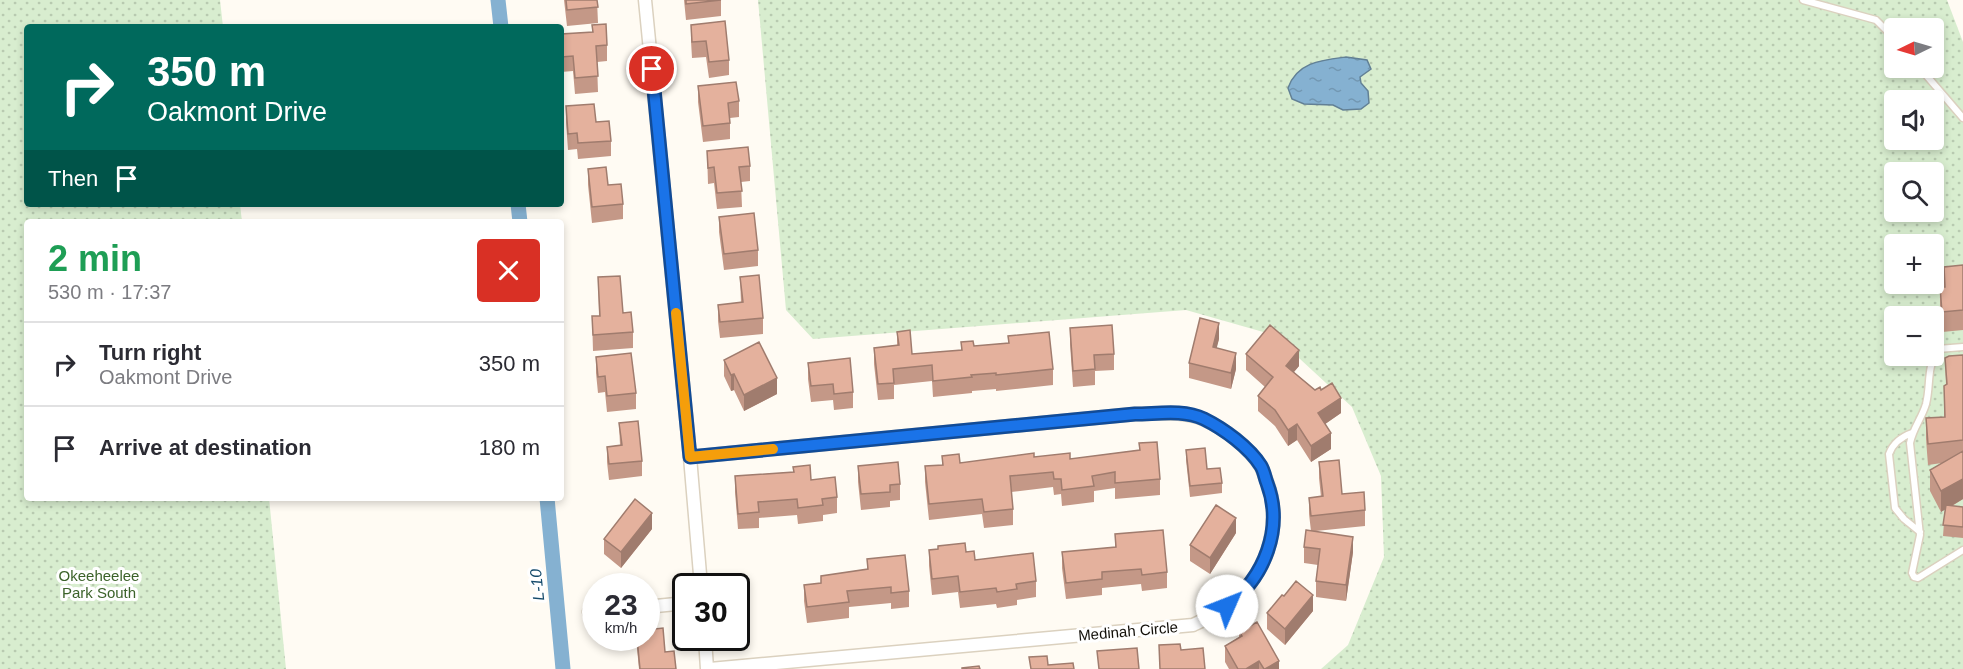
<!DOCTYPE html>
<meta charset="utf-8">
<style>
:root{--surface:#fff;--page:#f7f7f7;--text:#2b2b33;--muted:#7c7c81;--line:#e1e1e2}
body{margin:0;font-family:Helvetica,sans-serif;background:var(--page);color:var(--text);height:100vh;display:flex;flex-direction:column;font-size:22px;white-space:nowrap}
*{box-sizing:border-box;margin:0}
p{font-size:20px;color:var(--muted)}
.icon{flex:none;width:33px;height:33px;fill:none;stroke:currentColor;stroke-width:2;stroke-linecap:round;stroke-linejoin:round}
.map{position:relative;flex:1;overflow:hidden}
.sheet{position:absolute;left:24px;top:219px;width:540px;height:282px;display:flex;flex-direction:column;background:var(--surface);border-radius:6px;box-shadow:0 3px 9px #0003}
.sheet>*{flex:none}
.hud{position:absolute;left:24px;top:24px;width:540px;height:183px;border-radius:6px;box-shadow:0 3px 9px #0003;background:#00695c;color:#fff;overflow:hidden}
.needle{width:39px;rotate:265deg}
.tools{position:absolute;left:1884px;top:18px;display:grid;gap:12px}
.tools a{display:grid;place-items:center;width:60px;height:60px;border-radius:6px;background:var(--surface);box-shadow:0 3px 9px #0003;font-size:30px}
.speed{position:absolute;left:582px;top:573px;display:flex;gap:12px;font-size:30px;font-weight:700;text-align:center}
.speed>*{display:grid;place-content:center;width:78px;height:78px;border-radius:50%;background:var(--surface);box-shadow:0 3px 9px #0003;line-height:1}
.speed small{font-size:15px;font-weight:400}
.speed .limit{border:3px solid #111;border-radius:9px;background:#fff;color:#111}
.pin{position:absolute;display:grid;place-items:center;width:51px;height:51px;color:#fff;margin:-26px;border:3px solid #fff;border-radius:50%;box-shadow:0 2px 6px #0007}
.me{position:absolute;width:66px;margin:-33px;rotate:46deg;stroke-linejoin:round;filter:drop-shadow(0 0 4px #0008)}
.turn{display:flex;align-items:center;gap:21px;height:126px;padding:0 24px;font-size:27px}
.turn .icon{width:78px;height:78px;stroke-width:2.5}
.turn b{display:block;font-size:42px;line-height:51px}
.then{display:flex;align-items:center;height:57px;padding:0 24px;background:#0003;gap:12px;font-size:22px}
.round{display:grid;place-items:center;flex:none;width:63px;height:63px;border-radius:6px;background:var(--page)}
.overview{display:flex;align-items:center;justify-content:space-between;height:102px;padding:0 24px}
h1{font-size:36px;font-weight:800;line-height:45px;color:#1e9e55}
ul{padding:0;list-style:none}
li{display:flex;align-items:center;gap:18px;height:84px;padding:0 24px;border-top:2px solid var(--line)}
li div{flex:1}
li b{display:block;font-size:22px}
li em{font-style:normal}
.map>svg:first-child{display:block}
.green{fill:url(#green-dots);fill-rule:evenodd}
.water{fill:url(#water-ripples);stroke:#628095;stroke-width:1.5}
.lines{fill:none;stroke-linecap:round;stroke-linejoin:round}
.canal{stroke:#85b1d1;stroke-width:15}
.lane-casing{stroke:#dbd1bf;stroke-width:9}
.street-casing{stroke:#dbd1bf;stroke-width:15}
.lane{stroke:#fff;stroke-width:6}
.street{stroke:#fff;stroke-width:12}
.wall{fill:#c49887}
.shaded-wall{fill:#a07c6e}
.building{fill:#e4b19d;stroke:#a07c6e;stroke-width:1.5}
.route-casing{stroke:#114b97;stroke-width:15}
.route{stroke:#1a73e8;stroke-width:10}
.slow{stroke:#f59e0b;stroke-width:10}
.labels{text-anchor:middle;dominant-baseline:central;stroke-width:6;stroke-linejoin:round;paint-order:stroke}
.park-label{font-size:15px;fill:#3c632a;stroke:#fff}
.street-label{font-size:15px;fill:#120f09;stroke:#fff}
.water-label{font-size:16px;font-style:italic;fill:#164b6b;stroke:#fff}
</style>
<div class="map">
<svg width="1963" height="669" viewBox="0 0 1963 669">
<defs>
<pattern id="green-dots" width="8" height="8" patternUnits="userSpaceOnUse" patternTransform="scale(1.5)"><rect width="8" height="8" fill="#d8edcf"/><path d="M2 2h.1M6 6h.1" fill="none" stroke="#b8cab0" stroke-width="1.8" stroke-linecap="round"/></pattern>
<pattern id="water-ripples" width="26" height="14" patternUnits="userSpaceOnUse" patternTransform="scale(1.5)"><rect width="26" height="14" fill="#85b1d1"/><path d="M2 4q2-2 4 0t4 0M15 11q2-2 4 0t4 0" fill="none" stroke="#7297b2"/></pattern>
</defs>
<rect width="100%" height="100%" fill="#fffbf3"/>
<!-- green -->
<path class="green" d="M0,0H220L223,27H27V204H240L242,222H27V498H269L286,669H0Z
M758,0H1947L1963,42V669H1321L1348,645L1384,557L1381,476L1352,407L1274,335L1186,310L813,339L786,310ZM1894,28H1934V68H1894ZM1894,100H1934V140H1894ZM1894,172H1934V212H1894ZM1894,244H1934V284H1894ZM1894,316H1934V356H1894Z"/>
<!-- water -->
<path class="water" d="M1346,57L1367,60L1371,69L1360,77L1361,83L1368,91L1369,103L1361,109L1343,110L1333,105L1304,104L1292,99L1288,88C1297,62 1322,60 1346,57Z"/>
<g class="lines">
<!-- canal -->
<path class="canal" d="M498,0L501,27
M518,204L520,222
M547,498L563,669"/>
<defs>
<path id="lane" d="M1803,0L1876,20L1894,38
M1920,68L1963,118
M1963,347L1938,349C1926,369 1931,384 1926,404C1922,418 1913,428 1910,443L1920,535L1912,573L1914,577L1918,578L1963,550
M1912,433C1901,437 1893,443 1889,454L1895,508L1904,519L1920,532"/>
<path id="street" d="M645,0L690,457L701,586
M690,457L1135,414C1157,414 1183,410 1203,419C1224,428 1248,447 1260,465C1263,470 1265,477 1267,482C1282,522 1269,566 1239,596C1226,610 1210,617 1193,625L710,669
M646,607L686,603
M589,612L596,611
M705,638L707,669"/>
</defs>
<!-- lane casing -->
<use href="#lane" class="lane-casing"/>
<!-- street casing -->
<use href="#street" class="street-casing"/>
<!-- lane -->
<use href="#lane" class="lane"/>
<!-- street -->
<use href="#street" class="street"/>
</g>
<!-- wall -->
<path class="wall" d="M564,0H597L598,23L567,26Z
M684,0H721V16L686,20Z
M592,25L607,45V61L597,62L598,92L575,94L573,71L561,72V34L592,32Z
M691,25L729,60V75L709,78L706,57L692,58L691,41Z
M698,86L739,101V117L730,118V139L703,142L698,102Z
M566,106L596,122L611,141V156L578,159L577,149L568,150L566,122Z
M707,151L750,166V181L741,182L742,207L717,209L714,183L708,184Z
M588,169L608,185L623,204V219L592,223L588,185Z
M719,217L758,250V266L724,270L719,232Z
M1963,265V330L1942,332L1940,308V287H1944V267Z
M598,277L623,313L633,332V348L593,351L592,316H599Z
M740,277L763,318V334L720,338L718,321V305L741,303Z
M1070,328L1114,354V370L1095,371V385L1073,387L1070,344Z
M897,332L912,354L961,350V342L974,346L1008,343V336L1053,369V385L996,391V389L972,391V393L933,397L932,381L894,385V399L878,400L874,364V348L897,345Z
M1219,339L1216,348L1236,369L1231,389L1189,378V363Z
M1246,354L1299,366L1294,372L1341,413L1325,424L1331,449L1311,462L1297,440L1288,446L1275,426L1258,411V396L1265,387L1246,370Z
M1963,355V499L1952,506L1963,507V538L1943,536L1945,509L1941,512L1930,491V470L1942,463L1928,465L1926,439V418L1944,417V386L1946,385L1945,358Z
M596,357L636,393V409L607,412L605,392L598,393L596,373Z
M724,360L777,394L744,411L734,390L731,391L724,376Z
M808,363L853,392V408L834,410L833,400L811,402L808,379Z
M619,423L642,461V476L609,480L607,462V447L620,445Z
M1139,443L1160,479V495L1115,499V488L1094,491V502L1062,506L1061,494L1054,495L1053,487L1011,492L1013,509V525L984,528L982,514L929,520L925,482V466L942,465V456L960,463L1034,457L1070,459L1139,450Z
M1186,450L1222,483V493L1190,497L1186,460Z
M1319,462L1342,494L1365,510V526L1316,531L1353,552L1346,601L1316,597V581L1318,565L1304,563V547L1311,531L1309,514V498L1321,497L1319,478Z
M858,466L900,484V500L890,501V507L861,510L858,482Z
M793,467L837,497V513L823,515V521L798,524L797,515L759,518V528L738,529L735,492V476L793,472Z
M652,529L621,568L604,554V539Z
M1236,533L1210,574L1190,561V545Z
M1115,534L1167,572V588L1142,591L1141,584L1102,588V595L1066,599L1062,568V552L1115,547Z
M929,550L966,552L975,560L1036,581V597L1017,600V605L997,608L996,604L960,608L958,592L932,595L929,566Z
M867,559L909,591V607L891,609V603L849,607V618L807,623L804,601V585L821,583V576L867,569Z
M1313,611L1285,645L1267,629V613Z
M1239,632L1279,669H1229L1225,662V646L1239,637Z
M636,638H646L665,652L674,651L676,669H639Z"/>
<!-- shaded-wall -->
<path class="shaded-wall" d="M1219,323V339L1213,363V347Z
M1299,350V366L1286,381V366Z
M1236,353V369L1231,389V373Z
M734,374V390L731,391V375Z
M777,378V394L744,411V395Z
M1341,398V413L1318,429V413Z
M1297,424V440L1288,446V430Z
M1331,433V449L1311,462V446Z
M1963,479V499L1941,512V491Z
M652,513V529L621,568V552Z
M1236,518V533L1210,574V558Z
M1353,537V552L1346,601V585Z
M1313,595V611L1285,645V629Z
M1259,661V669H1246Z
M1279,661V669H1265Z"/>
<!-- building -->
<path class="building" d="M566,0H597L598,7L567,10Z
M686,0H721L686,4Z
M725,21L729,60L709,62L706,41L692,42L691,25Z
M606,24L607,45L596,46L598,76L575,78L573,56L561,57V34L593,32L592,25Z
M736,82L739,101L728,103L730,123L703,126L698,86Z
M594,104L596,122L609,121L611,141L578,143L577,133L568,134L566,106Z
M748,147L750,166L739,167L742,191L717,193L714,167L708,168L707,151Z
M606,167L608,185L621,184L623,204L592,207L588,169Z
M754,213L758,250L724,254L719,217Z
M1963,265V310L1942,312L1940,287H1945L1944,267Z
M759,275L763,318L720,322L718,305L743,302L740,277Z
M620,276L623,313L631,312L633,332L593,335L592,316H600L598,277Z
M1200,318L1219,323L1213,347L1236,353L1231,373L1189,363Z
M1112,325L1114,354L1094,355L1095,369L1073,371L1070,328Z
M1270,325L1299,350L1286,366L1315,390L1320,387L1321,390L1332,383L1341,398L1318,413L1331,433L1311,446L1297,424L1288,430L1275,410L1258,396L1273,377L1246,354Z
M910,330L912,354L962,350L961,342L973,341L974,346L1009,343L1008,336L1049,332L1053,369L996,375V373L971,375L972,377L933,381L932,365L893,369L894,383L878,384L874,348L899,345L897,332Z
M759,342L777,378L744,395L734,374L731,375L724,360Z
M631,353L636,393L607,396L605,376L598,377L596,357Z
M1963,355V440L1928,444L1926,418L1945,417L1944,386L1947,384L1945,358L1949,356Z
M850,358L853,392L834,394L833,384L811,386L808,363Z
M638,421L642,461L609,464L607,447L622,445L619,423Z
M1157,442L1160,479L1115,483V472L1092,476L1094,486L1062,490L1061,479H1054L1053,472L1010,476L1013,509L984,512L982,499L929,504L925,466L943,465L942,456L959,454L960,463L1034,453V457L1070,453V459L1140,450L1139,443Z
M1205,448L1207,469L1220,468L1222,483L1190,486L1186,450Z
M1963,451V479L1941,491L1930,470Z
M1339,460L1342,494L1364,492L1365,510L1311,516L1309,498L1323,496L1319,462Z
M898,462L900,484L890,485V492L861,494L858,466Z
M810,465L811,480L835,477L837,497L822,499L823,505L798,508L797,499L758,502L759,512L738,514L735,476L794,472L793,467Z
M635,499L652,513L621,552L604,539Z
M1216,505L1236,518L1210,558L1190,545Z
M1946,505L1963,507V527L1943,525Z
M1163,530L1167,572L1142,575L1141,569L1102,572V579L1066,583L1062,552L1116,547L1115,534Z
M1306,530L1353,537L1346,585L1316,581L1320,549L1304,547Z
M965,543L966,552L974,551L975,560L1033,553L1036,581L1016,584L1017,589L997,592L996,588L960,592L958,576L932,579L929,550L938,549V546Z
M905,555L909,591L891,593V587L847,591L849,602L807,607L804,585L821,583V576L868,569L867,559Z
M1296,581L1313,595L1285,629L1267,613L1282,595L1284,596Z
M1257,622L1279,661L1265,669H1264L1259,661L1246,669H1238L1225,646L1242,636L1239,632Z
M663,628L665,652L674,651L676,669H640L637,638H646V630Z
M1180,644L1181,650L1203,648L1205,669H1160L1159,645Z
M1137,648L1139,669H1099L1097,651Z
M1047,656L1048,665L1073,663L1074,669H1031L1029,657Z
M979,666L980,669H962V668Z"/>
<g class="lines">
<defs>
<path id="route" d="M652,69L690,457L1135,414C1157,414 1183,409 1204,419C1224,429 1249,447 1261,466C1264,471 1265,478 1267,483C1284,528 1265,577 1227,606"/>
</defs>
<!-- route casing -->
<use href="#route" class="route-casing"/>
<!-- route -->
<use href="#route" class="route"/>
<!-- slow -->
<path class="slow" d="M676,313L690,457L773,449"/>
</g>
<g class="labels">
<!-- park labels -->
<g class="park-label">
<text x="99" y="575">Okeeheelee<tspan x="99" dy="17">Park South</tspan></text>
</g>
<!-- street labels -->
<g class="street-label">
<text transform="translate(1128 631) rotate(-5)">Medinah Circle</text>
</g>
<!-- water labels -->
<g class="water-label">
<text transform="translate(537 585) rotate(-96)">L-10</text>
</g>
</g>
</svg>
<div class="tools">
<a><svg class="needle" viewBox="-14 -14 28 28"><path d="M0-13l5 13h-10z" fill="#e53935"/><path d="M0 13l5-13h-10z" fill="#7c7c81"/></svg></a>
<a><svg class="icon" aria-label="sound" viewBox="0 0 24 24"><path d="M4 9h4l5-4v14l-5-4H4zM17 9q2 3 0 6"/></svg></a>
<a><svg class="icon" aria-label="search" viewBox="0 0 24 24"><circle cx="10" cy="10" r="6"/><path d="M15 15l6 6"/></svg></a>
<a>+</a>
<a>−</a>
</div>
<div class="speed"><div>23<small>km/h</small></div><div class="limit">30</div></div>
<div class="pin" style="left:652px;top:69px;background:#d93025"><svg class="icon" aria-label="arrive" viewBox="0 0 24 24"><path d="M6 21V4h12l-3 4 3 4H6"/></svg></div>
<svg class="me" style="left:1227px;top:606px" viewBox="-20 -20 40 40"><circle r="19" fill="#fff"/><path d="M0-13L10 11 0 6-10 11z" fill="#1a73e8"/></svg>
<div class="hud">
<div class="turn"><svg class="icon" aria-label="right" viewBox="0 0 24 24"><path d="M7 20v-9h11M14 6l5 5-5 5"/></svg><div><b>350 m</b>Oakmont Drive</div></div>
<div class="then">Then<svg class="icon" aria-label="arrive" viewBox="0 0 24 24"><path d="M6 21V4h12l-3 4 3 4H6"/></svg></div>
</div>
<section class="sheet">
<div class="overview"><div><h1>2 min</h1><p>530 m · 17:37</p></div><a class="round" style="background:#d93025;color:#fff"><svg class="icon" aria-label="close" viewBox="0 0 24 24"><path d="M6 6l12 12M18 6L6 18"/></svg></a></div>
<ul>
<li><svg class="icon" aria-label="right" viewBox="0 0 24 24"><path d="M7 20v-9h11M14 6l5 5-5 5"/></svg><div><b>Turn right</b><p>Oakmont Drive</p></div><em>350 m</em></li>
<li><svg class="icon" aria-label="arrive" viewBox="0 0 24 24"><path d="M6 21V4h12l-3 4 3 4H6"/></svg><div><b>Arrive at destination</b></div><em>180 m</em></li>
</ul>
</section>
</div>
